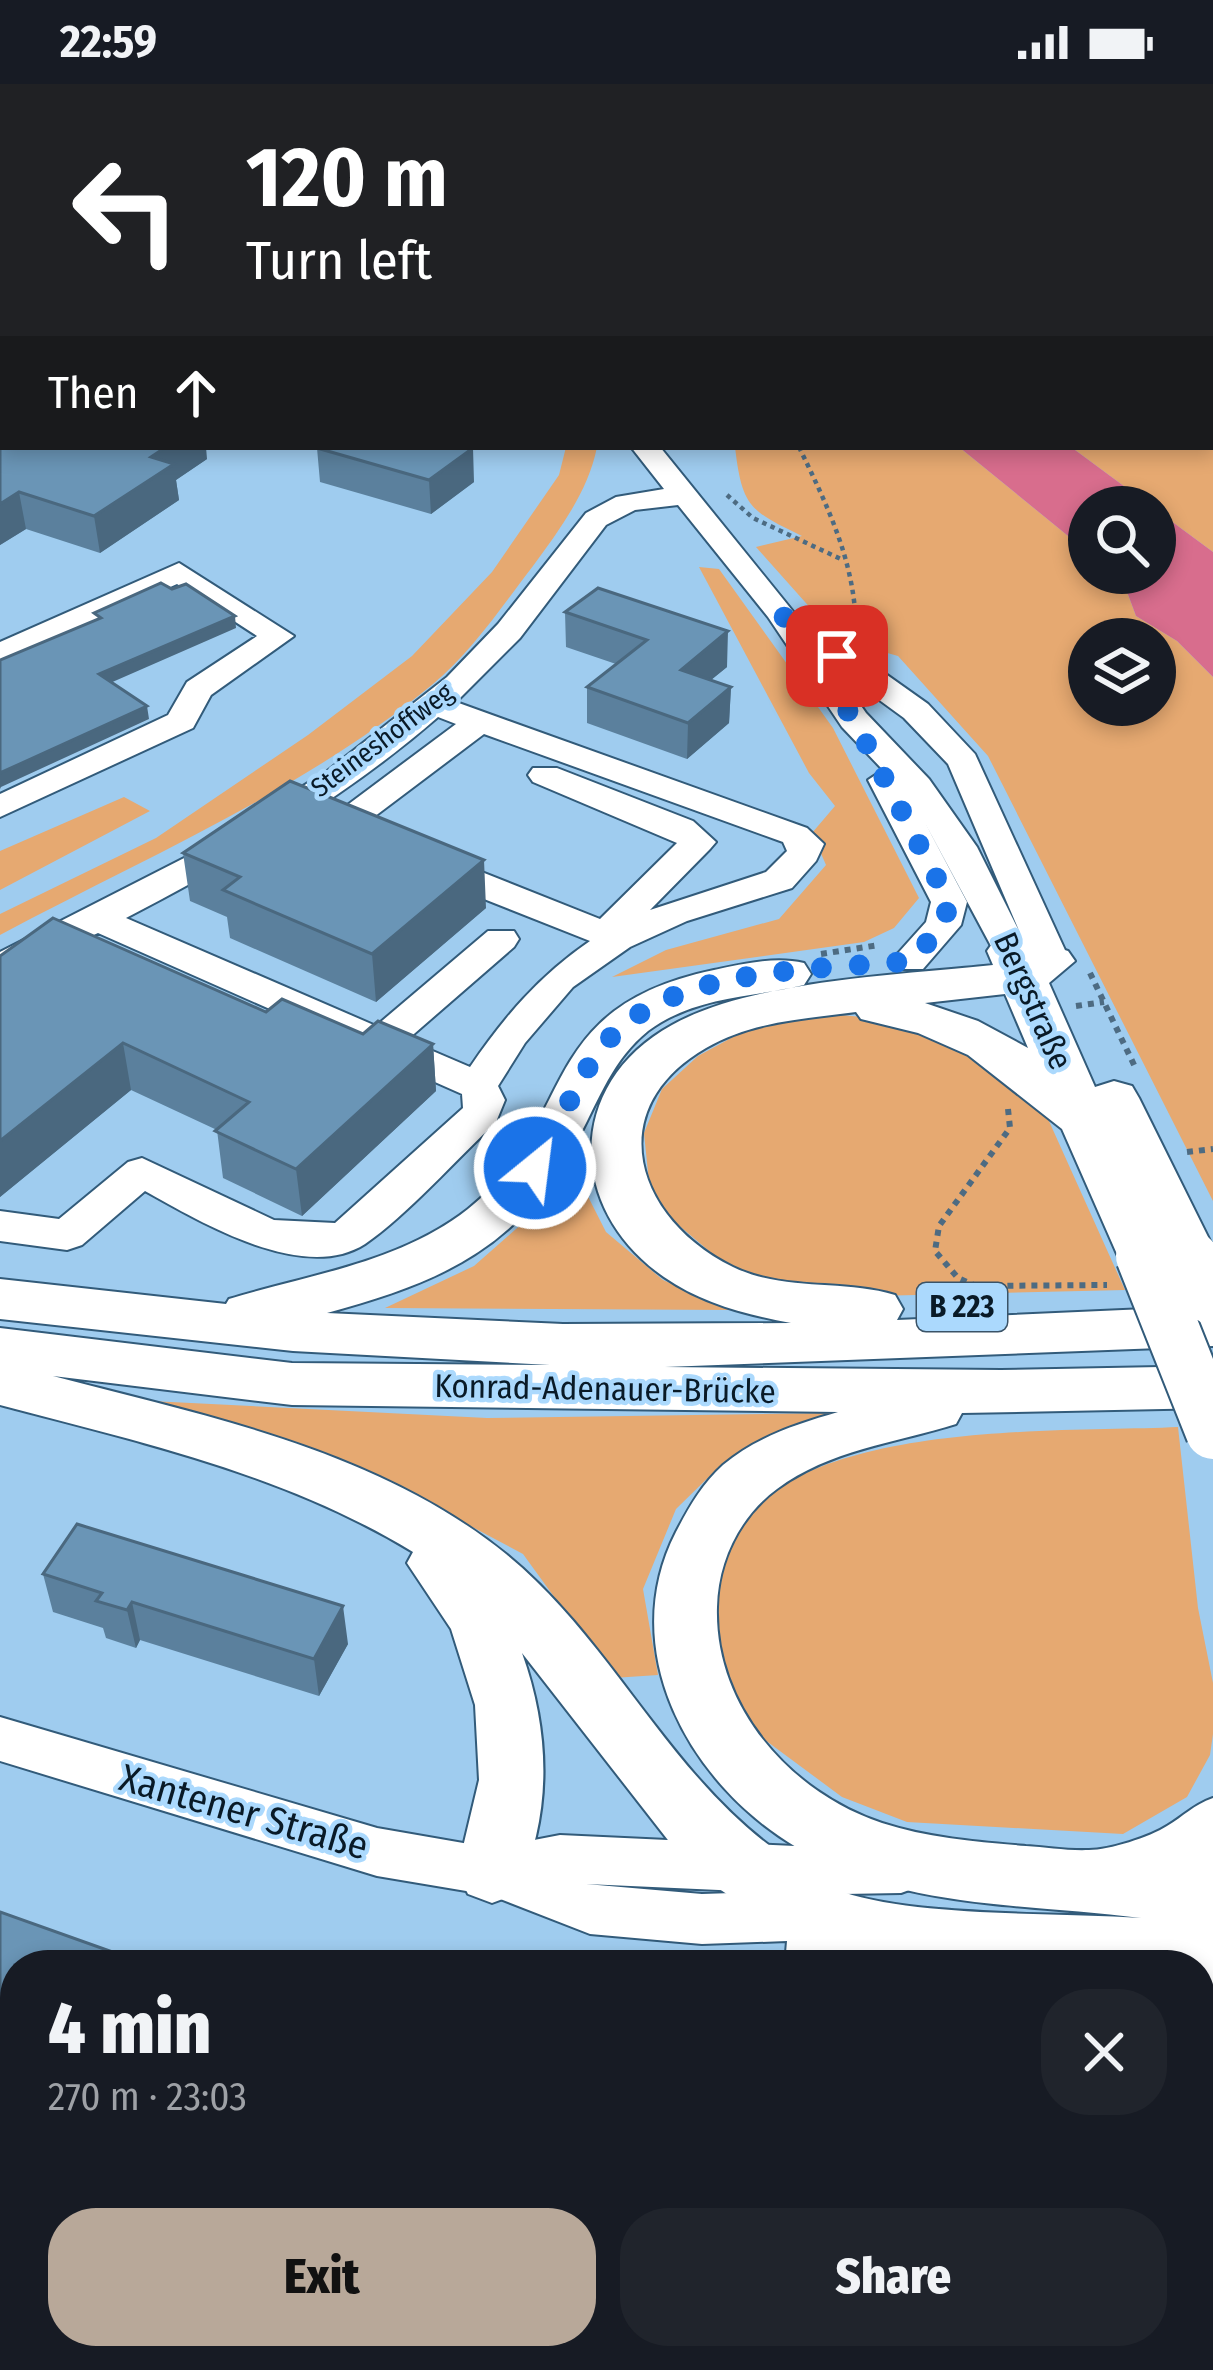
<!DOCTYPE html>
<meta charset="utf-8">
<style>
:root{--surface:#171b24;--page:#20242c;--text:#f1f3f6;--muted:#9ea1a6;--accent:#b8a899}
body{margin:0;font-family:"Fira Sans Condensed",sans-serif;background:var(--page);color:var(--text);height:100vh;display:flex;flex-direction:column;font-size:45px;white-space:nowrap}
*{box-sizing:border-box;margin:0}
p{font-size:39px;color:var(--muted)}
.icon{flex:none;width:66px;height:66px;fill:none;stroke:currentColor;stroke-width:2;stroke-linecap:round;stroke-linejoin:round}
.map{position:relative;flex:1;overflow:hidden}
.details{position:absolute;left:0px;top:1866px;width:1215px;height:420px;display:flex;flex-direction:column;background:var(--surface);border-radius:48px 48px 0 0;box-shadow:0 6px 18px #0003}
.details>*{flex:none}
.top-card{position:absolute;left:0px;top:0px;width:1215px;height:366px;box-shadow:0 6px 18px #0003;background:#202124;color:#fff;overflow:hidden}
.tools{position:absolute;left:1068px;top:402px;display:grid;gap:24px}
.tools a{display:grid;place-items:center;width:108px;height:108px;border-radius:50%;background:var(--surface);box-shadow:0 6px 18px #0003;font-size:60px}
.pin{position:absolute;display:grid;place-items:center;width:102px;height:102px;color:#fff;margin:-51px;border-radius:24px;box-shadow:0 6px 18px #0006}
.me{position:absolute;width:132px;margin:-66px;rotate:29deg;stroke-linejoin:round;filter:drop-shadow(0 0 9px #0008)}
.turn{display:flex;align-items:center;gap:42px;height:252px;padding:0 48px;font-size:54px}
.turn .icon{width:156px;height:156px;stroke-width:2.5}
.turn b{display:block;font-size:84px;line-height:102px}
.then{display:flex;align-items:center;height:114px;padding:0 48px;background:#0003;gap:24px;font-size:45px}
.round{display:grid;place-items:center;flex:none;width:126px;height:126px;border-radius:48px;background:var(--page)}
.summary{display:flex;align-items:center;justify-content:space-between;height:204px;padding:0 48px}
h1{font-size:72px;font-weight:800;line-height:90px}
.cta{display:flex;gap:24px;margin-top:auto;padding:24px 48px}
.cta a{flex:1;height:138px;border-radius:48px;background:var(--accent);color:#111;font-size:48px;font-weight:800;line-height:138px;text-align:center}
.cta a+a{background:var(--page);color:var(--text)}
.status{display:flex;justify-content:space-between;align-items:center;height:84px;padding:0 60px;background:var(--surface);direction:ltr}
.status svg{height:33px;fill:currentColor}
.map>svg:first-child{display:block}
.green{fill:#e6a971;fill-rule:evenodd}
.water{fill:#d86d8d}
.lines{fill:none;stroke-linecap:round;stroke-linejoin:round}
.minor-casing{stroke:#325b7a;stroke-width:4}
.major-casing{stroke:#325b7a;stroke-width:4}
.path-far1{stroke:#4d6b82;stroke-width:4.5;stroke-dasharray:4.5 4.5;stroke-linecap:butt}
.path{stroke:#4d6b82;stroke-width:6;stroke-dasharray:6 6;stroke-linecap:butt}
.minor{fill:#fff;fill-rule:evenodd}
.major{fill:#fff;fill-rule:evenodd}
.major-bridge-casing{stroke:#325b7a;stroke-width:58;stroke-linecap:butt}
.major-bridge{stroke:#fff;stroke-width:54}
.wall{fill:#5b809d}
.shaded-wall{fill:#4a687f}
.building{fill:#6a95b6;stroke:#4a687f;stroke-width:3}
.route{stroke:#1a73e8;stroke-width:21;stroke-dasharray:0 37.8}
.labels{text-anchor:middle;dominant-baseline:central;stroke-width:9;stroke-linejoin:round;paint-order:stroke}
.far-street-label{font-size:27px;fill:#091a27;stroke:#abd9fd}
.shield{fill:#abd9fd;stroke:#3a5367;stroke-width:3}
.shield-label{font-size:30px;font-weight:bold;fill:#091a27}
.street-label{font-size:33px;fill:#091a27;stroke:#abd9fd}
.near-street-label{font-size:39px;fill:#091a27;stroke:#abd9fd}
</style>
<div class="status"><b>22:59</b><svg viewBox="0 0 49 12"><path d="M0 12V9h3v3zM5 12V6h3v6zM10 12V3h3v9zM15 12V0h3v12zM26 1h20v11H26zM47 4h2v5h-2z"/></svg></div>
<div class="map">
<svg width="1213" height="2286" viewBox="0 0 1213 2286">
<rect width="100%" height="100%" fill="#9fccef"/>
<!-- green -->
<path class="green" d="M1213,208V468L1071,363H1212Z
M566,363H597C588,408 560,445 533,482C503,521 471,569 433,600C305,706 146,773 0,851V830L156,754L308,651L412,572L492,488L559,391Z
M735,363H959L1089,469V489H1113L1123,497L1136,532L1177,557L1213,593V1117L988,672L898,572L838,555L756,463L802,452C750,427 742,423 735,363ZM1089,555H1155V621H1089Z
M699,483L719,485L833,644L919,814L894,844L864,858L612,893L666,866L779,835L826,781L812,749L835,722L809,689Z
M124,713L150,727L0,806V767Z
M822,929L891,936L965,960L1035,1006L1125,1206L834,1213L728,1183L651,1118L644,1049L662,1005L698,972L755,941Z
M571,1079L606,1148L663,1196L732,1226L385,1224L474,1182L532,1131Z
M151,1317L487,1334L835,1329L720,1382L676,1425L643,1505L658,1591L613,1594L523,1470L365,1386Z
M1178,1343L1198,1524L1213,1599V1650L1210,1671L1187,1713L1123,1750L907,1738L842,1713L753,1647L708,1572C714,1538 715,1495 728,1463C780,1333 1060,1349 1178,1343Z"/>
<!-- water -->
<path class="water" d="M959,363H1071L1213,468V593L1177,557L1136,532L1123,497L1113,489H1155V423H1089V469Z"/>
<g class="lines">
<defs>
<path id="minor" d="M340,0H363L338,3Z
M843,0H867L841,3Z
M631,363H660L808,546L825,547L928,620L975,670L1070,877L1064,885H1038L1029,868L1011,878L998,875L924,737L967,818L961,841L923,885H897L891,877L926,838L931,818L868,696L883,686L842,643L768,533L678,421L635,426L606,441L520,554L456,618L807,744L824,760L816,777L792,804L687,837L630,863L573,903L525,959L498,1002L505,1016L496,1038C459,1073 405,1133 365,1160C303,1200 199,1137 145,1107L82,1161L67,1166L0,1157V1127L59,1135L128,1078L142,1074L274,1136L335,1139L463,1024L462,1010L98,849L0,894V868L190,771L326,688L447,593L498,540L586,429L616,413L664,405ZM834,583L904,634L948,680L1020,849L977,763L929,695L866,629ZM438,633L456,640L326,737L321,744L326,751H350L484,650L783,758L787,767L766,788L650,826L710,765L716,758L693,737L557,684H533L528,691L533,698L677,759L600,835L444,773H418L413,781L418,789L590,857C539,892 504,933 470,983L407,956L514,863L519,855L514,847H488L376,942L126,834C236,777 345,714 438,633Z
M179,479L294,552L211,611L193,644L0,733V710L168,631L187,598L257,552L177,500L0,579V558Z
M0,1633L377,1744L492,1764L560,1751L817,1763L901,1761L920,1768L928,1785L920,1802L901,1809L843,1810L841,1881H785L787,1857L702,1860L590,1850L490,1811L377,1792L0,1677ZM586,1800L763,1808L702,1810Z
M1200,2248L1212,2286H1150L1148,2271H1200Z
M256,2271H319L313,2286H250Z
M770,2271H832V2286H770Z"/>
<path id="major" d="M1011,852L1028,857L1034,867L1051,862L1068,867L1075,877L1049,899L1095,1003L1114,997L1132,1002L1139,1014L1213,1163L1210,1188L1191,1193L1172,1188L1166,1179L1162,1186L1143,1191L1124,1186L1062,1045L968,971L918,949L861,935L856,928C805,935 752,937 706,964C599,1026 637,1136 733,1183C785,1208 842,1195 895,1211L903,1225L897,1236L1213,1222V1262L665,1283L1001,1286L1213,1282V1324L962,1329L956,1340C895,1359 829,1366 777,1405C740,1432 718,1477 717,1523C714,1621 789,1708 882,1739C928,1754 978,1758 1026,1762C1046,1763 1068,1767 1089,1766C1109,1766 1150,1753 1167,1742C1184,1732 1193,1721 1213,1714V1952L1200,1947V1881H891L841,1870L787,1851L709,1798L671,1760L522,1569C550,1648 553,1731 516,1810L492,1819L468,1810L457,1788L479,1696L475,1621L451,1545L407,1479L413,1468C285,1390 143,1359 0,1321V1244L292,1279L550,1281L293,1267L0,1235V1195L226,1220L229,1215C311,1190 399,1179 468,1125C579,1037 532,924 714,886C743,880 775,872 804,879L811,890L804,901C750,914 695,912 648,947C613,975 599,1015 579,1053C519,1164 444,1197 327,1229L563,1240L791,1239C747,1231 701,1219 664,1193C566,1125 566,999 672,941C753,896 900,891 993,881L987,867L994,857ZM1005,910L1028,964L978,937L925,919ZM53,1292L292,1321L838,1328C797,1340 756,1353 723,1381C702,1400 689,1423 676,1448C615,1567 690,1700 796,1763C901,1826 1024,1819 1141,1834C1056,1828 910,1834 834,1805C815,1798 797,1782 781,1770C668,1691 612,1556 506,1470C377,1366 210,1333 53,1292Z"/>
</defs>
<!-- minor casing -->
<use href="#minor" class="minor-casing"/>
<!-- major casing -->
<use href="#major" class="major-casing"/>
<!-- path-far1 -->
<path class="path-far1" d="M799,363C828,423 856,480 856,548
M727,411L753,434L843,476"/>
<!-- path -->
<path class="path" d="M821,870L879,861
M1090,889L1136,985
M1076,922L1104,918
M1008,1025L1010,1044L939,1142L935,1167L958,1194L976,1202L1107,1201
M1187,1068L1213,1065"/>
<!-- minor -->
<use href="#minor" class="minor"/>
<!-- major -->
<use href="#major" class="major"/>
<defs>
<path id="major-bridge" d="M1143,1172L1213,1348
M1191,1174L1213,1214"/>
</defs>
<!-- major-bridge casing -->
<use href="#major-bridge" class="major-bridge-casing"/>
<!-- major-bridge -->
<use href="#major-bridge" class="major-bridge"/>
</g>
<!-- wall -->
<path class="wall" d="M0,0H325L308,3H3V287L0,286Z
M365,0H453L450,3H365Z
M0,329L3,363L207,375L176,396L179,416L100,469L26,445L0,461Z
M317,364L474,398L431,430L320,398Z
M565,528L727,583L711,596L731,603L729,639L687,675L587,639V603L616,580L566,563Z
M183,769L486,824L376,918L230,854L227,833L190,817Z
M0,872L363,950L433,960L436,1007L302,1132L223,1094L217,1046L131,1006L0,1113Z
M43,1490L348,1560L319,1612L140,1556L136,1564L106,1554L103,1544L53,1528Z
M835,2271H1171L1172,2286H834Z"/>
<!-- shaded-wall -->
<path class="shaded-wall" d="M275,0H325L308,3H276Z
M166,363H206L207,375L176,396L179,416L100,469L94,432L151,373Z
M473,364L474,398L431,430L429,396Z
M19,408L26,445L0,461V420Z
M235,532L236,544L101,603L99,590Z
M728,547L727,583L680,621L681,586Z
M731,603L729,639L687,675L688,639Z
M147,622L149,635L1,703L0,705V689Z
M484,776L486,824L376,918L372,870Z
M123,959L131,1006L0,1113V1057Z
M433,960L436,1007L302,1132L296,1085Z
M132,1518L140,1556L136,1564L127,1526Z
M343,1522L348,1560L319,1612L314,1575Z
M166,2271H198L191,2286H159Z"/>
<!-- building -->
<path class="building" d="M0,0H145V3H3V95L0,79Z
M0,112L3,113V251L0,250Z
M0,329L3,330V363H166L151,373L174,380L94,432L19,408L0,420Z
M319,363H470L473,364L429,396L317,364Z
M161,499L172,505L186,500L235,532L99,590L147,622L0,689V576L101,534L94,529Z
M598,504L728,547L681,586L731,603L688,639L587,603L647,556L565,528Z
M290,697L484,776L372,870L223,806L240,793L183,769Z
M53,834L266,928L282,915L363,950L378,937L433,960L296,1085L215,1047L249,1018L123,959L0,1057V872Z
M77,1440L343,1522L314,1575L132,1518L127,1526L96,1517L102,1509L43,1490Z
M0,1828L149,1881H15V2271H166L159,2286H0Z
M523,2271H701L700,2286H522Z
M948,2271H1171L1172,2286H1127Z"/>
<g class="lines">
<!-- route -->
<path class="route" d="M535,1084C558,1045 575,998 603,962C669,881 814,887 910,877L943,842L949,818L854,636L780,527L837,572"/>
</g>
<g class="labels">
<!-- far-street labels -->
<g class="far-street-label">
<text transform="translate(382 656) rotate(-37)">Steineshoffweg</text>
</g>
<!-- shield labels -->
<rect class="shield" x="917" y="1199" width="90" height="48" rx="9"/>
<g class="shield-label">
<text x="962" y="1223">B 223</text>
</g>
<!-- street labels -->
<g class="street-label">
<text transform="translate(1033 917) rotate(66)">Bergstraße</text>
<text transform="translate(605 1305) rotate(1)">Konrad-Adenauer-Brücke</text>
</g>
<!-- near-street labels -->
<g class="near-street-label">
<text transform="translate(244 1728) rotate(16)">Xantener Straße</text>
</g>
</g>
</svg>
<div class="tools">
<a><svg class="icon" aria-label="search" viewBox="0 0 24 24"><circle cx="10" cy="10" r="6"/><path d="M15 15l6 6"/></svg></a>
<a><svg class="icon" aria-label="layers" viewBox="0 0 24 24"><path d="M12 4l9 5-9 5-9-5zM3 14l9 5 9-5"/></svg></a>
</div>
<div class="pin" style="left:837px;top:572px;background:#d93025"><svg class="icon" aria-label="arrive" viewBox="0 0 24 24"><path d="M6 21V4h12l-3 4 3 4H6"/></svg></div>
<svg class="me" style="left:535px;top:1084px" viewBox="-20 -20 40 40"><circle r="17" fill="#1a73e8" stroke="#fff" stroke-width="3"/><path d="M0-11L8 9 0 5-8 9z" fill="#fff"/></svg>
<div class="top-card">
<div class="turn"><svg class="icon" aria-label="left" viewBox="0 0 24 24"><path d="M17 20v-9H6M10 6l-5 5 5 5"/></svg><div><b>120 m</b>Turn left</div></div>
<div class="then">Then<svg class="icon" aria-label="ahead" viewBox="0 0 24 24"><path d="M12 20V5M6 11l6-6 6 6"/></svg></div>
</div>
<section class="details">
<div class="summary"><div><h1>4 min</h1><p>270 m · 23:03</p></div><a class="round"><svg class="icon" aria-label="close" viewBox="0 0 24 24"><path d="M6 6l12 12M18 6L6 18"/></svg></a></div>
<div class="cta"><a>Exit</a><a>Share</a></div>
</section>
</div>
